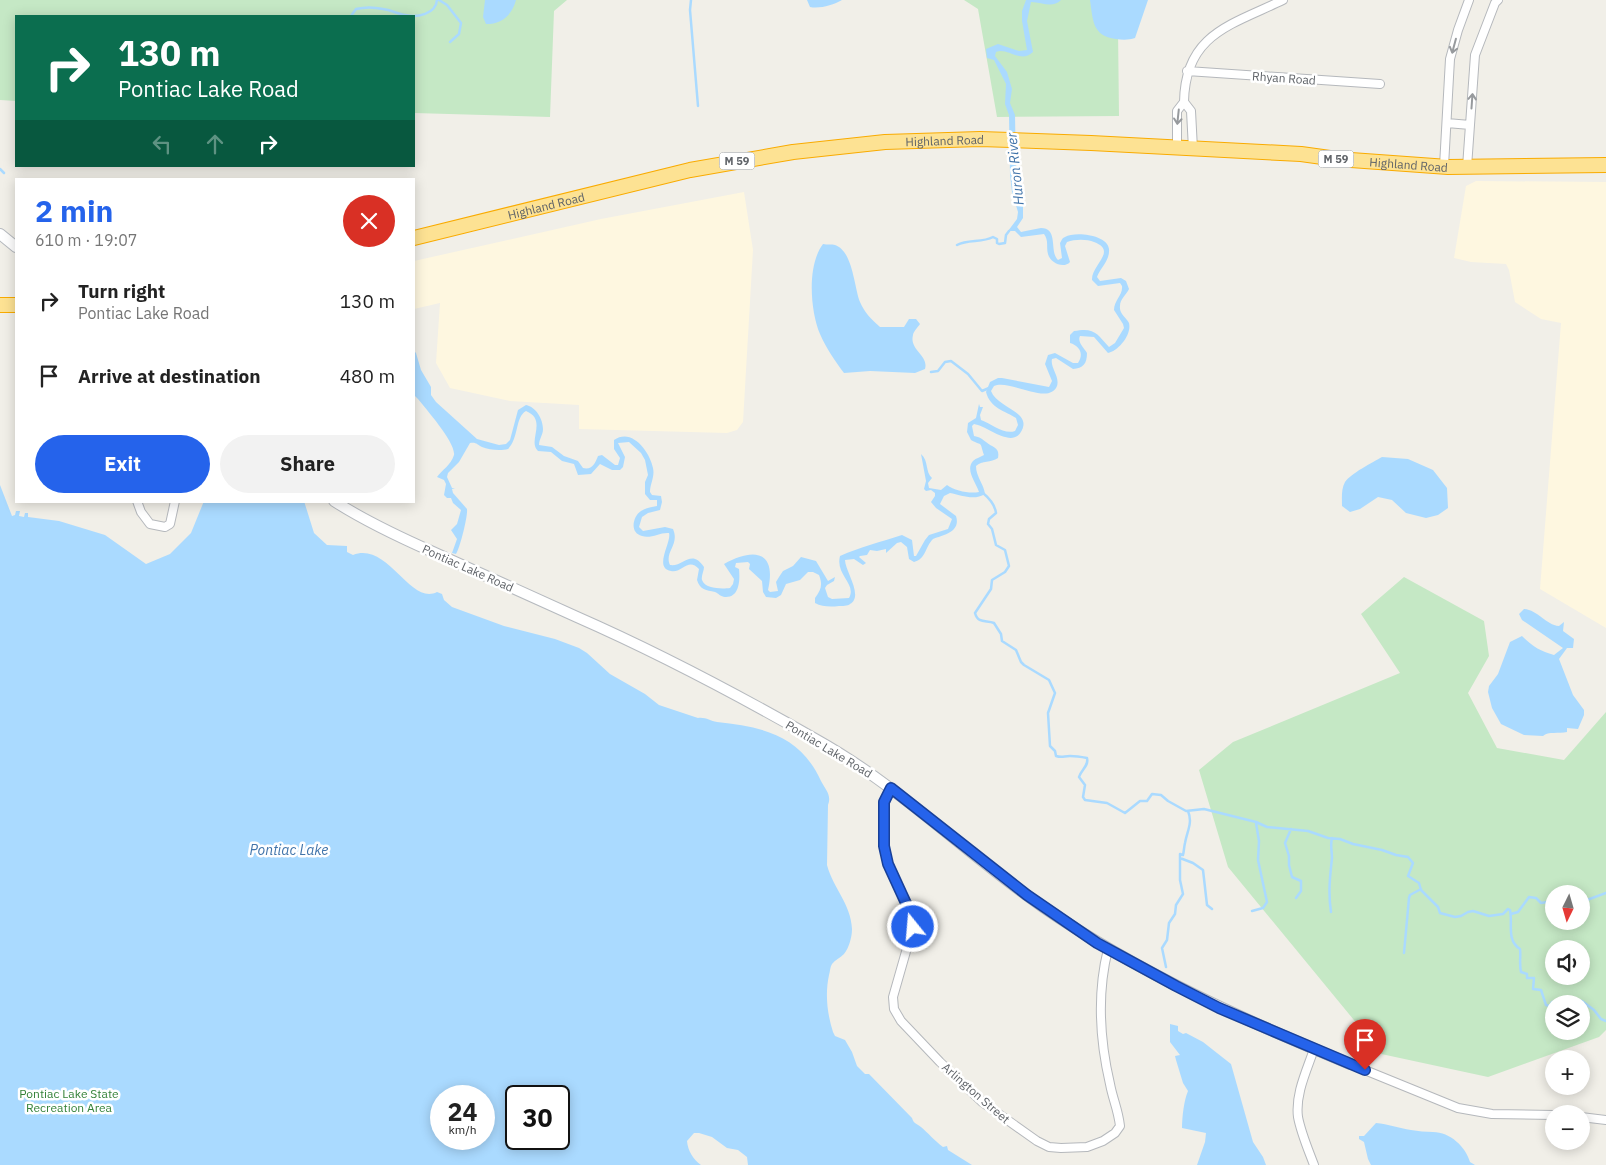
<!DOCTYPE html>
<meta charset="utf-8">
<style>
:root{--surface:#fff;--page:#f2f2f2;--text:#222;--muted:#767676;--accent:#2563eb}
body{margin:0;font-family:"IBM Plex Sans",sans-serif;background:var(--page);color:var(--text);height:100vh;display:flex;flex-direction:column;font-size:19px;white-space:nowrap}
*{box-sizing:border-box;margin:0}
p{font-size:16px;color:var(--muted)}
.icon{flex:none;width:28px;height:28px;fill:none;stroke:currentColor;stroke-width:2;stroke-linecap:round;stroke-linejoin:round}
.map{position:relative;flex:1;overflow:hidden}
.side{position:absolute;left:15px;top:178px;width:400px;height:325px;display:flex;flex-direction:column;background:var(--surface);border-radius:0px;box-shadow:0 2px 12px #0003}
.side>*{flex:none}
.banner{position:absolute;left:15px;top:15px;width:400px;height:152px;border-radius:0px;box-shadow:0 2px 12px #0003;background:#0b6e4f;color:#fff;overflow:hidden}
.needle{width:32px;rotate:185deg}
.buttons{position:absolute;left:1545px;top:885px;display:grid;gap:10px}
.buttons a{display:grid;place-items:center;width:45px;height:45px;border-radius:50%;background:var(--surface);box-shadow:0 2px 12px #0003;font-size:25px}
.speed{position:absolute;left:430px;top:1085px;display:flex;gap:10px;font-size:25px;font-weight:700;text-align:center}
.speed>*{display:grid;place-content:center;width:65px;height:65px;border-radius:50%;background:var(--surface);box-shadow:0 2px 12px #0003;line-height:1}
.speed small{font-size:12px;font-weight:400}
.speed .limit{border:2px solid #111;border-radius:8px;background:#fff;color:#111}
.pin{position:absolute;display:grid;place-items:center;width:42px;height:42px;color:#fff;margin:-51px -21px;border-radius:50% 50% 50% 0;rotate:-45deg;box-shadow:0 0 5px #0007}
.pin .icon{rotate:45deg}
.me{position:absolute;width:55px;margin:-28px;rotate:343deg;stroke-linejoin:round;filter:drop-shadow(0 0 4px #0008)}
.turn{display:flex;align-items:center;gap:18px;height:105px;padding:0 20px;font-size:22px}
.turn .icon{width:65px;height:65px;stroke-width:2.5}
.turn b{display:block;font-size:35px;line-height:42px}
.lanes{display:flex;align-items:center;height:48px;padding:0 20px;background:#0003;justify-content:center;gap:25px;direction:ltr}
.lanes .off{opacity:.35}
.round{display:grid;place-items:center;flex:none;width:52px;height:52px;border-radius:26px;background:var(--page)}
.summary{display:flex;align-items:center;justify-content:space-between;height:85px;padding:0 20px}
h1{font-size:30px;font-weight:800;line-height:38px;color:var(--accent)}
.button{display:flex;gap:10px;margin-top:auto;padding:10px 20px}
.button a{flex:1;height:58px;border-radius:30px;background:var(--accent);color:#fff;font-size:20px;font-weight:800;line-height:58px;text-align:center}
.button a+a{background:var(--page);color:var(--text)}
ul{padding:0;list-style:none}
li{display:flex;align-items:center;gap:15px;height:75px;padding:0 20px}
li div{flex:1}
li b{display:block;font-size:19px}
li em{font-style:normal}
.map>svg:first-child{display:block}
.commercial{fill:#fef7e0}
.green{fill:#c5e8c5;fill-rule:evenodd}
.water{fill:#aadaff;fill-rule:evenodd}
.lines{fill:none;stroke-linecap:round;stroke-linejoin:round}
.stream{stroke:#aadaff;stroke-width:2.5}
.street-casing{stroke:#b5b8bc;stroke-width:10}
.secondary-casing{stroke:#b6babf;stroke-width:12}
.highway-casing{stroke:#f9ab00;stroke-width:16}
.street{stroke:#fff;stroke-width:8}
.secondary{stroke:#fff;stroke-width:10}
.highway{stroke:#fde293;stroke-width:14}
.oneway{stroke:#979a9d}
.route-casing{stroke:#184099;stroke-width:12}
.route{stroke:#2563eb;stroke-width:9}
.labels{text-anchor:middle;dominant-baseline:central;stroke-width:5;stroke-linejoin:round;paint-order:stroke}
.shield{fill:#fff;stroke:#8f9295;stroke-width:1}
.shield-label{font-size:11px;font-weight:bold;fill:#5f6368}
.street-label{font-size:12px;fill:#5f6368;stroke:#fff}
.park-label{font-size:12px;fill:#348238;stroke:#fff}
.water-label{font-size:14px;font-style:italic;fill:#4174aa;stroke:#fff}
</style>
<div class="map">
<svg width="1606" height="1165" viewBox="0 0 1606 1165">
<rect width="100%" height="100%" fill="#f1efe8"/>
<!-- commercial -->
<path class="commercial" d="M1476,181L1606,182V628L1540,589L1561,323L1541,319L1515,302L1509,270L1506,264L1471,262L1454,258L1466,186Z
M744,192L753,250L743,422L737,430L727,433L579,429V405L510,401L450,388L436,363L440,303L414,309V261L601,219Z"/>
<!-- green -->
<path class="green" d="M0,0H567L554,11L550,117L414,113V16H16V101L0,100Z
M964,0H1115L1118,29L1119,116L997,117L978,9Z
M1404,577L1484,621L1489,656L1468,693L1497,748L1564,760L1606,712V1030L1599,1037L1488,1077L1372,1052L1358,1025L1228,867L1199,770L1233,742L1400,673L1361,614ZM1554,894H1581V921H1554ZM1554,949H1581V976H1554ZM1554,1004H1581V1031H1554Z"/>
<!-- water -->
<path class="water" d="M485,0H516C512,15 502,24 486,24L483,17Z
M807,0H842C833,5 820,9 810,7Z
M1026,0H1061C1052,9 1042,2 1031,2L1027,21L1033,52C1020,64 1008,47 996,52L995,56L1007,72L1012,89L1010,103L1015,115L1016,171L1023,205V218L1017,227L1021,232C1027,231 1034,229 1041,228C1059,228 1049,252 1058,260L1062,258L1060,243C1062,240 1062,238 1065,237C1075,231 1108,235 1109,249C1110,261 1100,268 1097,277L1100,281L1121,278L1126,281L1129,289C1126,295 1120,299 1120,306C1119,314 1126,317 1129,323C1132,335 1118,351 1108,353L1094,337L1080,336C1077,342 1084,348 1087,353C1087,364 1083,368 1073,369L1056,358L1052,359C1050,368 1060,376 1057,386C1049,406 1010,379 994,386L991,391C997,408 1031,411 1022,430C1013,450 988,426 974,424L972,426L974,436C980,437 982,439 986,442C993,448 1000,447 998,458C991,463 982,460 976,466C976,477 984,484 985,494C974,501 961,495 950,493L944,496L940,504L956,516C961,532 944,535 933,539C925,547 926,559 914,562L909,559L907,547L901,542L897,543L886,553V549L877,551L870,550L867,555L860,556L859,557L866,563L863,565L854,559L845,560C845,571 864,596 850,604C848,606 842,606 839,606C831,607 822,607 815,603V598C821,590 823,585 819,575L813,572H808L800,580L786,584L781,595L776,598L766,597L763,592L762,581L749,569L750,564L748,562L736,563L735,567L739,569C740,579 740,598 725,597C721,597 718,593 715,592C706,590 700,590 697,580L699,569C688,557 683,573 671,571C653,568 672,542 669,533C660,532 651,539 642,536C629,533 633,516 641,511C646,508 651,507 657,506V500H650L645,494V482L648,475L645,460L641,453L629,442L618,443L625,457L623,467L620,470H612L600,464L591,474L578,475L574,464L562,461L551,452L538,451C527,441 548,420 526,411C515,417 519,438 508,449C501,451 489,450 482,447C477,445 477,442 470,443L459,462L448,473L447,477L452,488H455L452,489L453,493L467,509C468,516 460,548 456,554L452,553L457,539L451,530L457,524L461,510L453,503L451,498H447L444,495L446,484L444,480L437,477C442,470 451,465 454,455C456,443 426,409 418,399L414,395V351L416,353L421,370L431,387V395L436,402L477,439L499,445L506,444L510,440L518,410L526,405C536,407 543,419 543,429C543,435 539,439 539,445L552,447L564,456L578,461L583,468C592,470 595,464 598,456L602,455L615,465H618L620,458L614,449V440C632,427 650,452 653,468C655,477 650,484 650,492L652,495L661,496L662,502L660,510L648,513L642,517L639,527L643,531L665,527L673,529C680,545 664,552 670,565C684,567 691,548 704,567C704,571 701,576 702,580C705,589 722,589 730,588L733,584L734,579L724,564C754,547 777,551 768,590L770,592L778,591L776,582L779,577L783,571L793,566L801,557L816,561L828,581L835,577L834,581L827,585L825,588L828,597L832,599L849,598C857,584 835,575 840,556C860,547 881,542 902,535L912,540L914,556H916L925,540L929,535L948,529L952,519L936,508L931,502L935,496V493L931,490L926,491L924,489L926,481L921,454C929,461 925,472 932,478L928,483L929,488L941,490L947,485C955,491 970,494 979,492C976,483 965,470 973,461C976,458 981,457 984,455C979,440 984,447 971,440L967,432L968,423L976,418L979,404L980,407H983L980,415L981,420C992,424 1004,435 1015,431L1018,425L1016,418C1005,411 990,408 986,392L990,382L998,378H1002L1049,387L1052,381L1045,364L1048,355L1055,353L1073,363H1078C1084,354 1080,346 1070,343V335L1074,331C1095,327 1097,334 1109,347L1115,343L1124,328L1123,324L1114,310C1114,300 1123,295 1122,286L1120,283L1098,286L1092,280C1091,265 1118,251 1094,242C1087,239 1075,239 1067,242L1065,246L1070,262C1064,269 1050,263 1048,254C1046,246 1049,241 1044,234L1021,237L1015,231H1008L1017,219L1018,212L1012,192L1010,174L1009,115L1005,104L1006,84L994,60L987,58L986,49L998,44L1019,51L1027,50L1022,21V11Z
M1090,0H1148L1135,38C1129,40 1123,40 1116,39C1092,36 1093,20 1090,0Z
M823,244C827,245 832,244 835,245C853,251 854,287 860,302C865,313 871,319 880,327H904L909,319H916L920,324C918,327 913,332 913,335C909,350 929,355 925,369L915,373L870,371L844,373C835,361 826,348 820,334C810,310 807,265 823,244Z
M1382,457L1408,459L1433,470L1447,488L1448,508L1438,515L1426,518L1406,513L1392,500L1378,497L1360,509L1350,512L1342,506C1342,499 1341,489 1345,482C1350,474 1373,462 1382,457Z
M0,485L12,516L15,515L16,511H20L19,516L24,517L25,513H28V517L59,521L105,535L146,564L170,554L191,533L204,501H304L314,533L327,545L347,546V552L353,555C388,541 410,606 437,592L442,594L444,600L452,607L504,626L555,639L579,648L587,653L610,674L645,694L659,705L698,718C706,717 710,721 717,722C763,727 800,735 821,781C825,789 832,795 828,805L827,865C833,888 851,904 852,929C852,937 849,948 844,954C840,958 835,960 832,964C830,967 830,972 829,975C825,994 827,1013 833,1032L835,1036L845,1040L852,1052L857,1066L865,1074H869L912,1118C914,1124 916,1123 921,1127C928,1133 934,1140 943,1147L947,1146L948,1150L972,1165H748L747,1157L738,1150L727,1148L712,1137L699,1133H694L687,1141C688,1151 693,1159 701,1165H0ZM441,1096H484V1139H441ZM559,1096V1139H516V1096Z
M1524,609C1538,610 1546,625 1559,626L1564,622L1563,631L1574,639L1573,648H1567L1559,659L1573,695L1584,710V715L1578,729L1567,728V732C1559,734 1548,731 1543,736L1524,735L1501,724L1492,708L1488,692L1489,686L1498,674L1510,642L1522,636C1532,646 1540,651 1554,655L1563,648L1522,620L1519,614Z
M1170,1024L1178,1026V1031L1183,1034L1186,1033L1203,1042L1231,1064L1253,1142L1263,1157L1266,1165H1197L1205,1142L1206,1133L1182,1128C1182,1117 1184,1100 1188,1091L1183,1083L1176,1060L1175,1056L1180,1055L1170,1042Z
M1376,1123C1388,1124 1399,1128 1411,1130C1418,1131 1426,1132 1433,1132C1450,1132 1466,1147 1470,1162L1475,1165H1371L1368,1159L1364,1142L1359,1139V1136H1364Z"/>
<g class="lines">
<!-- stream -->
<path class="stream" d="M439,0L447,5L461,23L459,34L450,42
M691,0L690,10L698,106
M351,16L356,9C364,7 374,7 383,9C391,10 398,14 405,15C417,18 436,14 437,0
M0,169L4,173
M957,245C968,239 982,243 993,237L997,239V243L999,244L1005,243L1006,235L1009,231
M931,372L938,371L945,362L951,361L968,374L982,391L989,388
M983,493C989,498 995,505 996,513L989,519L988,524L992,529L996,545L1005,550L1009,566L1005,572L992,580L991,589L975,613C978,624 986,620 994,623L1001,634L1002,641L1016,650L1021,662L1024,665L1049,680L1055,693L1048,713L1050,746L1055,751L1056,756C1062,758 1064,756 1070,756C1075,756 1082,757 1087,758C1089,766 1081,770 1079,777L1085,785L1083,797L1085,800L1107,803L1125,813L1140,801H1147L1152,794L1161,795L1168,801L1186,811L1204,809L1256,822L1267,827L1308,831L1328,838L1340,839L1353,844L1382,850L1396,855L1408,857L1413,863L1408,876L1419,883L1421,890L1438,907L1440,913L1455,917L1461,916L1468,912L1473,911L1489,916L1503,914L1508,909L1510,910C1513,923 1506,940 1520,949C1521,957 1519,963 1521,972L1527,974V978H1534L1533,989L1541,990L1546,1005L1550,1006L1552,1002H1559L1560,999L1565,1000L1566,997L1571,1001H1582L1594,1010L1601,1019L1606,1021
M1291,829L1285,843L1289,856V865L1292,877L1301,881V891L1296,898
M1180,858L1193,863L1203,870L1207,905L1212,909
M1180,858V854L1183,855C1184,851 1184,847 1185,843C1187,831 1193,823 1188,811
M1581,898L1587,900L1606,893
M1252,911L1263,908L1267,902L1258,860L1259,841L1256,823
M1331,912C1328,893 1330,876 1332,858C1332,851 1330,845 1332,838
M1511,914L1518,912L1529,897L1536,898L1541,903L1554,901
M1404,953L1409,898L1410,895L1421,889
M1166,967L1162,948L1167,940L1169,923L1175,914L1176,905L1183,894L1180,880V858"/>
<defs>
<path id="street" d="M1187,71L1380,84
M1184,102C1185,34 1231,25 1283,0
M1447,123L1470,125
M1177,148V111L1184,102L1191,111L1193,149
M1444,166L1450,59L1458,30L1469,0
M1467,167L1475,55L1495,3L1498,0
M137,501L141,512L150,524L165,527L170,524L175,501
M891,788L885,802L884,846L888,864L910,912L913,927L893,997L894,1009L901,1021L940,1062L982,1102L1037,1141L1049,1147L1061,1148L1087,1147L1103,1141L1115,1133L1120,1126C1118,1109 1113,1100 1110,1084C1100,1041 1097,993 1108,949
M1350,1064L1458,1108L1492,1114L1554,1115
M1581,1117L1606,1120
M1314,1165C1308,1149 1301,1133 1298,1117C1295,1094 1307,1070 1314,1049"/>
<path id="secondary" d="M0,234L16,247
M334,501C365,521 399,537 433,552C481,574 529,595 577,617C659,653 740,696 817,740C901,787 965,853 1043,907C1139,973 1244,1020 1350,1064"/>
<g id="highway">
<path id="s1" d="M414,238L690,170L793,152L885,142L980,139L1091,143L1301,154L1337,159L1448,167L1606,165"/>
<path d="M0,305H16"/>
</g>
</defs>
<!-- street casing -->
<use href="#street" class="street-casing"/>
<!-- secondary casing -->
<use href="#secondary" class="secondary-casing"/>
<!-- highway casing -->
<use href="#highway" class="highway-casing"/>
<!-- street -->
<use href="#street" class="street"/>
<!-- secondary -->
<use href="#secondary" class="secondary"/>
<!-- highway -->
<use href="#highway" class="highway"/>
</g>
<!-- one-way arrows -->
<defs><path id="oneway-shaft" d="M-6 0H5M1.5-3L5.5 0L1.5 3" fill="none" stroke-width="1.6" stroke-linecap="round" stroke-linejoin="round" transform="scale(1.25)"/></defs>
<g class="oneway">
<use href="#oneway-shaft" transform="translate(1454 46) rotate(105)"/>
<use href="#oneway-shaft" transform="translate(1472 101) rotate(-86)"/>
<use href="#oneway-shaft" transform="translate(1178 117) rotate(96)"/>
</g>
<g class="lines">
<defs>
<path id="route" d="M913,927L910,912L888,864L884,846V802L891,788L1027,895L1097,943L1176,986L1219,1008L1365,1070"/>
</defs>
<!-- route casing -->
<use href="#route" class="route-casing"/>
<!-- route -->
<use href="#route" class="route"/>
</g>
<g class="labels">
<!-- shield labels -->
<g class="shield">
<rect x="1318.5" y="150.5" width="35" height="17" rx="4"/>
<rect x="719.5" y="152.5" width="35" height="17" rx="4"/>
</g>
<g class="shield-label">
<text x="1336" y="159">M 59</text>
<text x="737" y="161">M 59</text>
</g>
<!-- street labels -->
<g class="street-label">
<text transform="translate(1284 78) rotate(4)">Rhyan Road</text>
<text stroke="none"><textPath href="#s1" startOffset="541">Highland Road</textPath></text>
<text stroke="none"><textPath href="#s1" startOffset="1006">Highland Road</textPath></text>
<text stroke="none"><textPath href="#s1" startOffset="136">Highland Road</textPath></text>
<text transform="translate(468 568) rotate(24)">Pontiac Lake Road</text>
<text transform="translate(829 749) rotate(31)">Pontiac Lake Road</text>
<text transform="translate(976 1093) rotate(41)">Arlington Street</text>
</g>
<!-- park labels -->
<g class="park-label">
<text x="69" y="1093">Pontiac Lake State<tspan x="69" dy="14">Recreation Area</tspan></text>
</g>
<!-- water labels -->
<g class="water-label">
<text transform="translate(1015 169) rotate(-96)">Huron River</text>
<text x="289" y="850">Pontiac Lake</text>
</g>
</g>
</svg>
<div class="buttons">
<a><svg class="needle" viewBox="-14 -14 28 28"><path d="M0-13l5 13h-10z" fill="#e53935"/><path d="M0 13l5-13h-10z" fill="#767676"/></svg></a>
<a><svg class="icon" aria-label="sound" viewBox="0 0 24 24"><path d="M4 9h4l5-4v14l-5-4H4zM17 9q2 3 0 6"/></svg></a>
<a><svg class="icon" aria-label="layers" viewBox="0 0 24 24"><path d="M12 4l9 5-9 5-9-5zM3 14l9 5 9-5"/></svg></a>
<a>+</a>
<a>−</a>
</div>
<div class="speed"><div>24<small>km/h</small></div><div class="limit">30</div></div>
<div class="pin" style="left:1365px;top:1070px;background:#d93025"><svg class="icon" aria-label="arrive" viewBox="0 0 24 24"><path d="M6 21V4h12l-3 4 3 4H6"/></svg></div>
<svg class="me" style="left:913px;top:927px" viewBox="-20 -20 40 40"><circle r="17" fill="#2563eb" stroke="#fff" stroke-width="3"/><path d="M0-11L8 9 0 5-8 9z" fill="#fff"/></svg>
<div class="banner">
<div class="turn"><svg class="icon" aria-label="right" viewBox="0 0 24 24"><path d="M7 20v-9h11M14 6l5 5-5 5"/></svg><div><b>130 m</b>Pontiac Lake Road</div></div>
<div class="lanes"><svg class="icon off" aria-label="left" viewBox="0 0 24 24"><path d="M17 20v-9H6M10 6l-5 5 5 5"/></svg><svg class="icon off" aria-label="ahead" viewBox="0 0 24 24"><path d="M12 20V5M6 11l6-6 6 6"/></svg><svg class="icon" aria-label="right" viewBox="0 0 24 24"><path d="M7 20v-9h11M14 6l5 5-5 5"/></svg></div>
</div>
<section class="side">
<div class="summary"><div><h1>2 min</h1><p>610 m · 19:07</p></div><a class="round" style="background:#d93025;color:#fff"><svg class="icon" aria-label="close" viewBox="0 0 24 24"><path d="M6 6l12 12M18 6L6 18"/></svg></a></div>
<ul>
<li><svg class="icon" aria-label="right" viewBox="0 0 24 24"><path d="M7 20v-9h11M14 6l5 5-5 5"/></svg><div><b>Turn right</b><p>Pontiac Lake Road</p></div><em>130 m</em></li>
<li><svg class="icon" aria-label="arrive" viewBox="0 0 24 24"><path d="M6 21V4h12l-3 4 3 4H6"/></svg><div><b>Arrive at destination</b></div><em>480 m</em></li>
</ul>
<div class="button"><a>Exit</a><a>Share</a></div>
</section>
</div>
